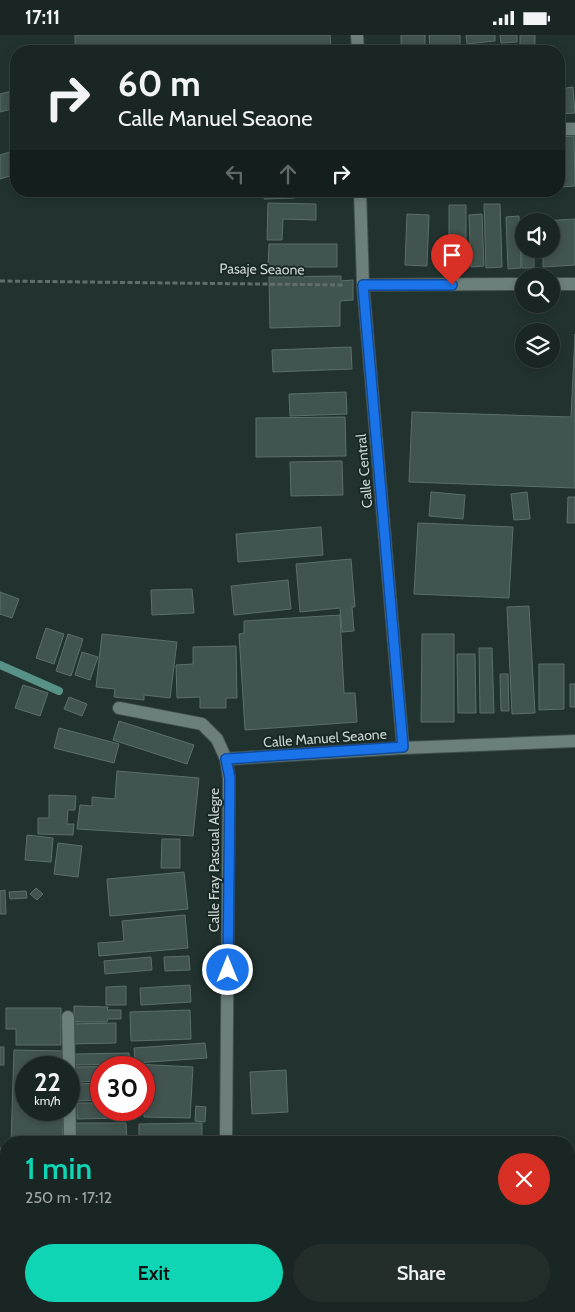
<!DOCTYPE html>
<meta charset="utf-8">
<style>
:root{--surface:#1a2623;--page:#232e2b;--text:#f1f3f6;--muted:#9fa5a6;--line:#384341;--accent:#0fd5b4}
body{margin:0;font-family:Cabin,sans-serif;background:var(--page);color:var(--text);height:100vh;display:flex;flex-direction:column;font-size:19px;white-space:nowrap}
*{box-sizing:border-box;margin:0}
p{font-size:16px;color:var(--muted)}
.icon{flex:none;width:28px;height:28px;fill:none;stroke:currentColor;stroke-width:2;stroke-linecap:round;stroke-linejoin:round}
.map{position:relative;flex:1;overflow:hidden}
.details{position:absolute;left:0px;top:1101px;width:575px;height:176px;display:flex;flex-direction:column;background:var(--surface);border-radius:20px 20px 0 0;box-shadow:0 2px 8px #0003,0 0 0 1px var(--line)}
.details>*{flex:none}
.banner{position:absolute;left:10px;top:10px;width:555px;height:152px;border-radius:20px;box-shadow:0 2px 8px #0003,0 0 0 1px var(--line);background:#1a2623;color:var(--text);overflow:hidden}
.buttons{position:absolute;left:515px;top:178px;display:grid;gap:10px}
.buttons a{display:grid;place-items:center;width:45px;height:45px;border-radius:50%;background:var(--surface);box-shadow:0 2px 8px #0003,0 0 0 1px var(--line);font-size:25px}
.speed{position:absolute;left:15px;top:1021px;display:flex;gap:10px;font-size:25px;font-weight:700;text-align:center}
.speed>*{display:grid;place-content:center;width:65px;height:65px;border-radius:50%;background:var(--surface);box-shadow:0 2px 8px #0003,0 0 0 1px var(--line);line-height:1}
.speed small{font-size:12px;font-weight:400}
.speed .limit{border:8px solid #d22;background:#fff;color:#111}
.pin{position:absolute;display:grid;place-items:center;width:42px;height:42px;color:#fff;margin:-51px -21px;border-radius:50% 50% 50% 0;rotate:-45deg;box-shadow:0 0 5px #0007}
.pin .icon{rotate:45deg}
.me{position:absolute;width:55px;margin:-28px;rotate:0deg;stroke-linejoin:round;filter:drop-shadow(0 0 4px #0008)}
.turn{display:flex;align-items:center;gap:18px;height:105px;padding:0 25px;font-size:22px}
.turn .icon{width:65px;height:65px;stroke-width:2.5}
.turn b{display:block;font-size:35px;line-height:42px}
.lanes{display:flex;align-items:center;height:48px;padding:0 25px;background:#0003;justify-content:center;gap:25px;direction:ltr}
.lanes .off{opacity:.35}
.round{display:grid;place-items:center;flex:none;width:52px;height:52px;border-radius:26px;background:var(--page)}
.summary{display:flex;align-items:center;justify-content:space-between;height:85px;padding:0 25px}
h1{font-size:30px;font-weight:600;line-height:38px;color:var(--accent)}
.cta{display:flex;gap:10px;margin-top:auto;padding:10px 25px}
.cta a{flex:1;height:58px;border-radius:30px;background:var(--accent);color:#111;font-size:20px;font-weight:600;line-height:58px;text-align:center}
.cta a+a{background:var(--page);color:var(--text)}
.status{display:flex;justify-content:space-between;align-items:center;height:35px;padding:0 25px;background:var(--surface);direction:ltr}
.status svg{height:14px;fill:currentColor}
.map>svg:first-child{display:block}
.lines{fill:none;stroke-linecap:round;stroke-linejoin:round}
.stream{stroke:#589286;stroke-width:8}
.building{fill:#42544f;stroke:#5c6f6a}
.minor-casing{stroke:#404f4b;stroke-width:14}
.path{stroke:#606e6b;stroke-width:3;stroke-dasharray:5 2.5;stroke-linecap:butt}
.minor{stroke:#6c7f7a;stroke-width:12}
.route-casing{stroke:#114b97;stroke-width:12}
.route{stroke:#1a73e8;stroke-width:9}
.labels{text-anchor:middle;dominant-baseline:central;stroke-width:4;stroke-linejoin:round;paint-order:stroke}
.street-label{font-size:14px;fill:#cbd5d2;stroke:#182925}
</style>
<div class="status"><b>17:11</b><svg viewBox="0 0 49 12"><path d="M0 12V9h3v3zM5 12V6h3v6zM10 12V3h3v9zM15 12V0h3v12zM26 1h20v11H26zM47 4h2v5h-2z"/></svg></div>
<div class="map">
<svg width="575" height="1277" viewBox="0 0 575 1277">
<rect width="100%" height="100%" fill="#22332f"/>
<g class="lines">
<!-- stream -->
<path class="stream" d="M0,630L59,656"/>
</g>
<!-- building -->
<path class="building" d="M75,0H330L331,12L253,16H75Z
M401,0H425V15L401,16Z
M429,0H460V13L430,15Z
M466,0H495V6L467,9Z
M500,0H517V7L501,8Z
M520,0H535V10L520,11Z
M573,52L575,78L559,79V54Z
M16,55V73L0,77V59Z
M574,101L575,151L561,152L559,102Z
M16,115V139L0,144V120Z
M264,156H295V163L264,164Z
M519,156H536L535,160L519,159Z
M539,156H552V158H539Z
M268,168L316,169V185L283,184L282,205H267Z
M484,169H500L502,232L486,233Z
M449,170H466V226H449Z
M407,179L429,180L427,231L405,230Z
M482,179L484,231L471,232L469,180Z
M519,181L521,233L508,234L506,182Z
M575,184V230L543,232V214H551V186H542Z
M521,188H524V214H534V233H522Z
M269,209H337V232H268Z
M341,241V246L353,245V265L340,266V291L270,293L269,242Z
M575,299V453L409,447L412,377L571,382Z
M351,312L352,334L273,337L272,315Z
M346,357L347,379L290,381L289,359Z
M345,382L346,421L256,422V383Z
M342,426L343,460L291,461L290,427Z
M431,457L465,460L463,484L429,481Z
M527,457L530,484L514,485L511,459Z
M568,462H575V488H567Z
M418,488L513,492L509,563L414,559Z
M321,492L323,520L238,527L236,499Z
M351,524L355,572H352L354,596L342,597L340,573L300,577L296,529Z
M288,545L291,574L234,580L231,551Z
M192,554L194,578L152,580L151,555Z
M0,557L19,564L12,583L0,579Z
M529,571L535,678L512,679L507,572Z
M340,580L344,658H355L357,687L245,695L239,599L244,598V586Z
M46,593L64,599L54,629L36,623Z
M68,599L83,604L71,641L56,636Z
M102,599L177,607L170,663L144,660V665L114,662L115,654L96,652Z
M422,599H454V687H421Z
M236,611L237,663H226V673H200V662L177,663L176,630L193,629V612Z
M479,613H492L494,678H480Z
M82,617L98,622L90,645L75,640Z
M457,619H475L476,678H458Z
M539,629H564V674L539,675Z
M500,639H508L509,676H501Z
M570,649H575V672H570Z
M23,650L48,658L40,681L15,673Z
M69,662L87,669L82,681L64,674Z
M119,686L194,710L187,729L113,705Z
M59,693L119,709L114,728L54,713Z
M117,736L199,743L193,801L77,794L80,770L92,771V762L115,764Z
M49,760L76,761L75,775H68L67,789H74L73,800L38,799V783H49Z
M27,800L53,803L51,827L25,825Z
M162,804H180V833H161Z
M58,808L82,811L78,842L54,839Z
M184,837L188,874L110,881L107,844Z
M36,853L43,859L37,865L30,859Z
M5,855L6,879H0V856Z
M26,856L27,863L10,864L9,857Z
M185,880L188,913L99,921L98,908L124,906L122,886Z
M189,921L190,935L165,936L164,922Z
M151,922L152,935L105,939L104,926Z
M190,950L191,967L141,970L140,953Z
M126,951V970H106V952Z
M74,971L108,972L107,975H121V984H108L107,987H74Z
M6,973H61V1010H16V994H6Z
M190,975L191,1004L131,1006L130,977Z
M116,988V1008L70,1009V989Z
M205,1008L207,1023L135,1028L134,1013Z
M0,1012H4V1030H0Z
M14,1015L65,1016V1032H26V1075H64L62,1108H11Z
M129,1018L130,1029L75,1030V1019Z
M135,1029L193,1032L190,1083L144,1082V1032H134Z
M128,1031L101,1032V1046L75,1047V1032Z
M286,1035L288,1077L252,1079L250,1037Z
M101,1048V1065L75,1066L74,1049Z
M77,1068H101V1075H122V1083L77,1084Z
M196,1071L206,1072L205,1087L195,1086Z
M76,1088H126L127,1106L76,1107Z
M202,1088V1102L139,1103V1089Z
M6,1128V1147L0,1148V1129Z
M4,1153L5,1170H0V1154Z
M569,1207H575V1252H570Z
M0,1234H6V1263L0,1264Z
M304,1271H398V1277H304Z
M450,1271H529V1277H450Z"/>
<g class="lines">
<defs>
<path id="minor" d="M357,0L358,16
M559,94H575
M360,156L363,250L403,713
M551,249H575
M363,250L524,249
M119,673L202,689L217,704L226,724L229,743L226,1108
M226,724L403,713L575,706
M68,982L69,1032
M69,1036L70,1108
M0,1119H6
M224,1271V1277
M36,1277L215,1271"/>
</defs>
<!-- minor casing -->
<use href="#minor" class="minor-casing"/>
<!-- path -->
<path class="path" d="M0,246L345,250"/>
<!-- minor -->
<use href="#minor" class="minor"/>
</g>
<g class="lines">
<defs>
<path id="route" d="M228,935L230,743L226,724L403,712L363,250H452"/>
</defs>
<!-- route casing -->
<use href="#route" class="route-casing"/>
<!-- route -->
<use href="#route" class="route"/>
</g>
<g class="labels">
<!-- street labels -->
<g class="street-label">
<text transform="translate(262 234) rotate(1)">Pasaje Seaone</text>
<text transform="translate(364 436) rotate(-95)">Calle Central</text>
<text transform="translate(325 703) rotate(-4)">Calle Manuel Seaone</text>
<text transform="translate(214 825) rotate(-90)">Calle Fray Pascual Alegre</text>
</g>
</g>
</svg>
<div class="buttons">
<a><svg class="icon" aria-label="sound" viewBox="0 0 24 24"><path d="M4 9h4l5-4v14l-5-4H4zM17 9q2 3 0 6"/></svg></a>
<a><svg class="icon" aria-label="search" viewBox="0 0 24 24"><circle cx="10" cy="10" r="6"/><path d="M15 15l6 6"/></svg></a>
<a><svg class="icon" aria-label="layers" viewBox="0 0 24 24"><path d="M12 4l9 5-9 5-9-5zM3 14l9 5 9-5"/></svg></a>
</div>
<div class="speed"><div>22<small>km/h</small></div><div class="limit">30</div></div>
<div class="pin" style="left:452px;top:250px;background:#d93025"><svg class="icon" aria-label="arrive" viewBox="0 0 24 24"><path d="M6 21V4h12l-3 4 3 4H6"/></svg></div>
<svg class="me" style="left:228px;top:935px" viewBox="-20 -20 40 40"><circle r="17" fill="#1a73e8" stroke="#fff" stroke-width="3"/><path d="M0-11L8 9 0 5-8 9z" fill="#fff"/></svg>
<div class="banner">
<div class="turn"><svg class="icon" aria-label="right" viewBox="0 0 24 24"><path d="M7 20v-9h11M14 6l5 5-5 5"/></svg><div><b>60 m</b>Calle Manuel Seaone</div></div>
<div class="lanes"><svg class="icon off" aria-label="left" viewBox="0 0 24 24"><path d="M17 20v-9H6M10 6l-5 5 5 5"/></svg><svg class="icon off" aria-label="ahead" viewBox="0 0 24 24"><path d="M12 20V5M6 11l6-6 6 6"/></svg><svg class="icon" aria-label="right" viewBox="0 0 24 24"><path d="M7 20v-9h11M14 6l5 5-5 5"/></svg></div>
</div>
<section class="details">
<div class="summary"><div><h1>1 min</h1><p>250 m · 17:12</p></div><a class="round" style="background:#d93025;color:#fff"><svg class="icon" aria-label="close" viewBox="0 0 24 24"><path d="M6 6l12 12M18 6L6 18"/></svg></a></div>
<div class="cta"><a>Exit</a><a>Share</a></div>
</section>
</div>
